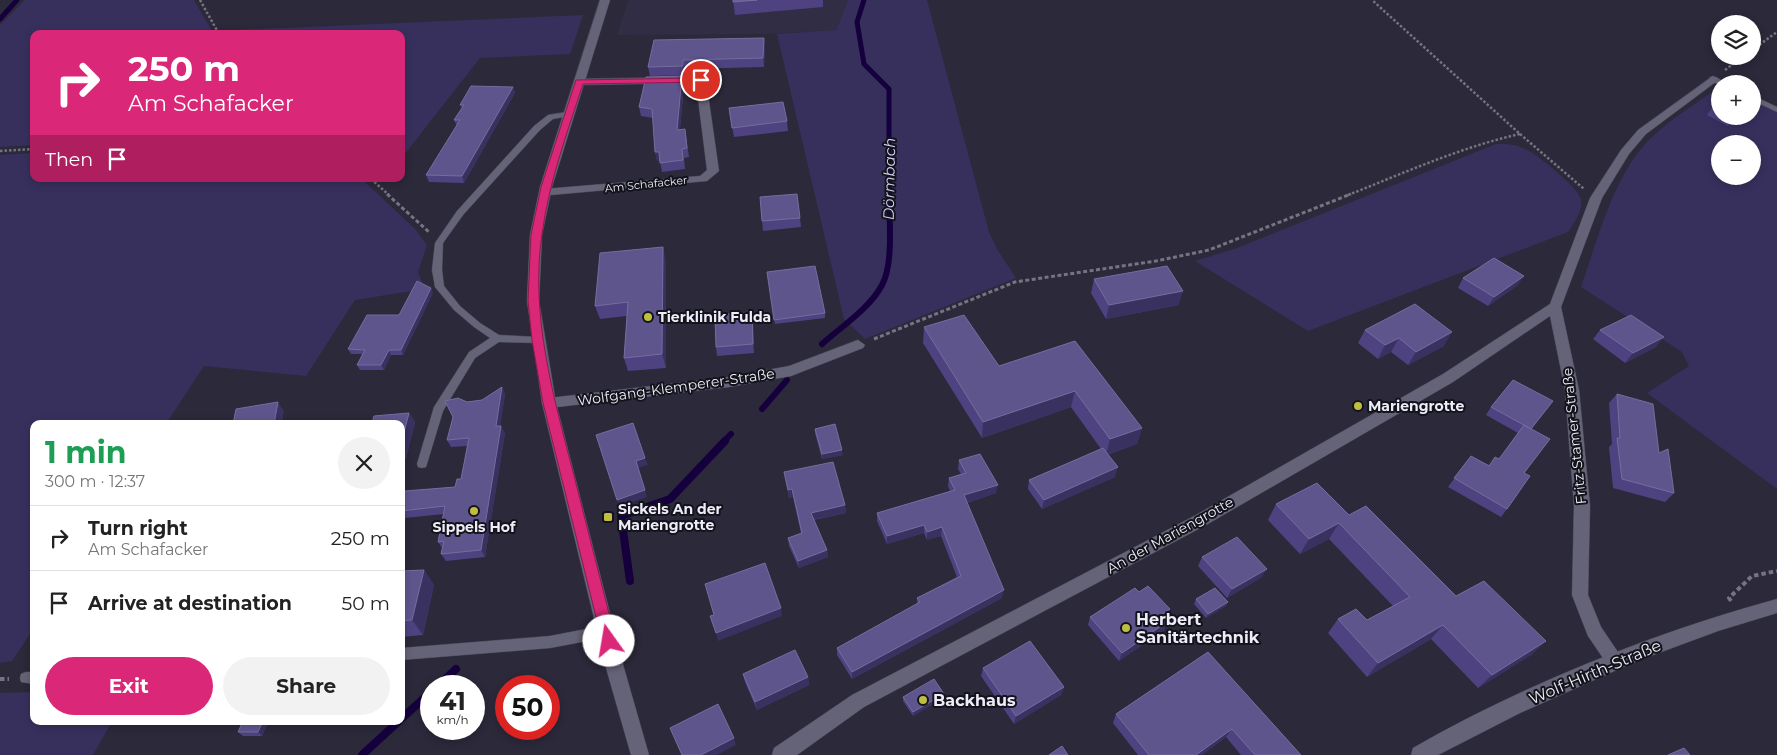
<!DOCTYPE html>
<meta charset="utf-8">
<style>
:root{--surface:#fff;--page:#f2f2f2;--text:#222;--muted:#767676;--line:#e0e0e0;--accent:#db2777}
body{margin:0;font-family:Montserrat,sans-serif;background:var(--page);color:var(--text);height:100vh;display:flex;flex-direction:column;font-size:19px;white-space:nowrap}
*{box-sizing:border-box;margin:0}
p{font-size:16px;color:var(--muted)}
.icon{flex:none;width:28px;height:28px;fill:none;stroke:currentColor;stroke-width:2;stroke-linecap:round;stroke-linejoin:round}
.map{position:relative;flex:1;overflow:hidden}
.drawer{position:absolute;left:30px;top:420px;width:375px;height:305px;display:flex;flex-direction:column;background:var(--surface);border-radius:10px;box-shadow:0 2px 8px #0003}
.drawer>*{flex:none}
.guide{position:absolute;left:30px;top:30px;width:375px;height:152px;border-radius:10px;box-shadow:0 2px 8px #0003;background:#db2777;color:#fff;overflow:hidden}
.fabs{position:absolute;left:1711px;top:15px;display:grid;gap:10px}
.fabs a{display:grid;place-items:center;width:50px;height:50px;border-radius:50%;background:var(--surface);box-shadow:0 2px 8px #0003;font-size:25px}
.speed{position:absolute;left:420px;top:675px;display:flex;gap:10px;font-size:25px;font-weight:700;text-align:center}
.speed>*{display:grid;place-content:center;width:65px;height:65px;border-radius:50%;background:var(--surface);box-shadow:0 2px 8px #0003;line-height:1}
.speed small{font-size:12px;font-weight:400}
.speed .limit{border:8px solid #d22;background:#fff;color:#111}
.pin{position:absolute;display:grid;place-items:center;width:42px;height:42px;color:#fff;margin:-21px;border:2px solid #fff;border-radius:50%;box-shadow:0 1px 5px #0007}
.me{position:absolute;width:55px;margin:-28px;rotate:347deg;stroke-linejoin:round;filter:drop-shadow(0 0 4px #0008)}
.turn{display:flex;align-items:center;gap:18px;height:105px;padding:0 15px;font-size:22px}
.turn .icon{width:65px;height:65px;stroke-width:2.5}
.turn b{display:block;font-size:35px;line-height:42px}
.then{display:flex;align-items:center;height:48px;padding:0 15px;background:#0003;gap:10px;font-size:19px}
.round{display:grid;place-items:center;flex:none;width:52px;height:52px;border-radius:26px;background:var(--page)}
.head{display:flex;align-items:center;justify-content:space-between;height:85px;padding:0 15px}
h1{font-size:30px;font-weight:700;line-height:38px;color:#1e9e55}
.action{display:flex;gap:10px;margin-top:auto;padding:10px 15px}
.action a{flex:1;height:58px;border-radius:30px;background:var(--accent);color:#fff;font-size:20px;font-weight:700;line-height:58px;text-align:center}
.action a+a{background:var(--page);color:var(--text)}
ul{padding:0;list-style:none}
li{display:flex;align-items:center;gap:15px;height:65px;padding:0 15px;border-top:1px solid var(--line)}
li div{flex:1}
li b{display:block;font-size:19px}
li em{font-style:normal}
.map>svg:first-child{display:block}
.built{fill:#302d45}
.green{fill:#37305d;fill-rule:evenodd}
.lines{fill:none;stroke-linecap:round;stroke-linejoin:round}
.stream-far2{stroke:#15003d;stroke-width:5}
.stream-far1{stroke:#15003d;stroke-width:6}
.stream{stroke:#15003d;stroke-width:8}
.service-casing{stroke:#474655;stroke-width:1}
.minor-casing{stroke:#474655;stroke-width:1}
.tertiary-casing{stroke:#474655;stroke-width:1}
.secondary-casing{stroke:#474655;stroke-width:1}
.path-far2{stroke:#767483;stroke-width:2.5;stroke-dasharray:2.5 2;stroke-linecap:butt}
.path-far1{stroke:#767483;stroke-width:3;stroke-dasharray:4 2.5;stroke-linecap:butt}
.path{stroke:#767483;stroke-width:4;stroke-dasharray:4.5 3;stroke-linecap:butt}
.service{fill:#656377;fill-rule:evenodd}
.minor{fill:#656377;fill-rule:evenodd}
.tertiary{fill:#656377;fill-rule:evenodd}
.secondary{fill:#656377;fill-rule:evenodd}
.wall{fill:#4e4380}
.shaded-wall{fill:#39315f}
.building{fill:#5f558d;stroke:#756d9e}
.route{fill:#db2777;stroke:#8e194d}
.poi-dot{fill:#c0be41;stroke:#13131b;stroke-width:2}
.labels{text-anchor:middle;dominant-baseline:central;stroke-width:4;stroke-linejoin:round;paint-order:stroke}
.far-street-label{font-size:11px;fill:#edecf8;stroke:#13131b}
.poi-label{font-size:14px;font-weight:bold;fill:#edecf8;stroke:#13131b;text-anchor:start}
.street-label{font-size:14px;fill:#edecf8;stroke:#13131b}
.water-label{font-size:15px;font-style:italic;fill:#d3d0f8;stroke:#13131b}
.near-poi-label{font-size:16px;font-weight:bold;fill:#edecf8;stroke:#13131b;text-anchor:start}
.near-street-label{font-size:16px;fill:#edecf8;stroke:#13131b}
</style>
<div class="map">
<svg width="1777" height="755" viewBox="0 0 1777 755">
<rect width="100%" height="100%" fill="#2b293a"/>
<!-- built -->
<path class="built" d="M628,0H848L836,30L766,34L617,35Z"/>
<!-- green -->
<path class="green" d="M25,0H194L212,31L583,15L570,54L480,58L401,159V34H34V145L0,147V25Z
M848,0H927L989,232L997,249L1016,278L865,339L844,319L777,34L836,30Z
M1717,88H1720V116H1752L1753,99L1777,112V489L1647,393L1689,366L1682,352L1581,287C1598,239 1614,172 1653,136C1672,118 1696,104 1717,88ZM1720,144H1752V176H1720Z
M1496,144C1507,144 1517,144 1527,150C1538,155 1579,188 1581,200C1583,210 1574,223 1568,232L1308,331L1195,261L1237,248Z
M34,153V179H362L415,229L427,245L418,272L425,289L355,300L306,376L204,366L166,424H34V628L12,661L0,663V155Z
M34,692V721H112L93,755H0V693Z"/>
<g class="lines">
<!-- stream-far2 -->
<path class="stream-far2" d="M864,0L857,22L864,64L889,89V195
M0,19L17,0"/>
<!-- stream-far1 -->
<path class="stream-far1" d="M822,344C841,327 870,308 882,285C894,263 889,219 889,194
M762,409L787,380
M723,442L731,434"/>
<!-- stream -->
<path class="stream" d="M630,581L621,516L670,499L725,441
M438,686L456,669
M401,719L431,692
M362,755L399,721"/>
<defs>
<path id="service" d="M1710,77H1716L1727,84L1720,85L1710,81Z
M1752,95L1777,107V112L1752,100Z
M567,112L571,114L570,116L553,119L540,130L463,215L443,243L442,270L444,286L460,306L480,323L499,335L538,337L543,340L538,343L499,342L475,358L443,411L426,467L422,468L418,467L417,464L434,407L469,352L490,338L474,327L454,310L435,287L432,270L435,243L457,211L534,126L548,115Z
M606,621L610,623L612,627L610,631L587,641L550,648L401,660V648L550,636L586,629Z
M26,672H34V684L21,682L20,678L21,674Z"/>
<path id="minor" d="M1713,76L1718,79L1717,81L1646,134L1629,154L1602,198L1561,307L1579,390L1590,506L1588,595L1601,627L1624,661L1621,667L1615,669L1609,667L1588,636L1572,595L1574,506L1565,390L1550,316L1453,382L1206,525L864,707L797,755H772L774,748L852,695L1196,515L1443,374L1550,304L1590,198L1621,150L1638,130Z
M701,77L706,80L719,171L707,181L540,196V190L544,189L700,176L707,170L696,83L579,85L574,82L579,79Z
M858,340L865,345L863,348L791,376L729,387L549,408L544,407L542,403L544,399L549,398L729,377L789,366Z"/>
<path id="tertiary" d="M1777,599V613L1718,631L1637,661L1520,713L1438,755H1411L1413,748C1525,684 1653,633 1777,599Z"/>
<path id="secondary" d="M600,0H610L552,187L542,235L539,301L556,403L624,668L649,755H631L606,668L542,403L527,301L530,235L540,187Z"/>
</defs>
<!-- service casing -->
<use href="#service" class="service-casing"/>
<!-- minor casing -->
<use href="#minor" class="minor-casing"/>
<!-- tertiary casing -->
<use href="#tertiary" class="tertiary-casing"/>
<!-- secondary casing -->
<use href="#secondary" class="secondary-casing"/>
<!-- path-far2 -->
<path class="path-far2" d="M200,0L219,34
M1752,50L1777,32
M1725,70L1744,56
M1520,134L1584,189
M0,151L34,149
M371,179L389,195
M1348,195C1404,173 1461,147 1520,134L1372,0"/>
<!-- path-far1 -->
<path class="path-far1" d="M387,194L429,232
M874,339L1015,282L1156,261L1209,250L1351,194"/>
<!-- path -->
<path class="path" d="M1731,601L1729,598L1752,576L1777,571
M0,679H9"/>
<!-- service -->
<use href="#service" class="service"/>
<!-- minor -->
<use href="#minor" class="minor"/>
<!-- tertiary -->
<use href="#tertiary" class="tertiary"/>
<!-- secondary -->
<use href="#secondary" class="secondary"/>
</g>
<!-- wall -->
<path class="wall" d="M733,0H823V7L735,15Z
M764,38L765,47L764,67L685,69L684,75L650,76L648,67Z
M682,76L684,85L680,129H685L689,157L684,158L685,169L662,172L660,161H657L655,152L653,118L641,116L639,107Z
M513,87L515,93L464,183L429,182L426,175L457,126L454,120L462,108L460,105Z
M1720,103V116H1752L1750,118L1728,126L1707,115L1714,105Z
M729,108L787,121L788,131L734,137Z
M760,197L800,218L801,227L763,231Z
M666,261V368L628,371L624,358L627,316L600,319L595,306Z
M767,272L825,313V318L775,324Z
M1463,278L1518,285L1488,306L1458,288Z
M1094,279L1179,305L1106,319L1091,293Z
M433,293L403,355H391L384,370H360L357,365L362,354H351L348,349L399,315Z
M752,312L753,321L754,353L717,356L716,347Z
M924,327L999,366L1075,341L1142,428L1137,444L1107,455L1115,477L1042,509L1028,489L1029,480L1101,449L1071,407L982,438L923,343Z
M1365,330L1444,346L1408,365L1391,352L1378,359L1358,343Z
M1600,330L1656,347L1625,363L1593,339Z
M502,387L505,394L500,426L505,433L485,557L446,561L441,554L442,548L438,542L444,514L405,518L401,513V505L455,487L461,479L467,446L451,447L447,440L467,402L482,400Z
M1617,394L1659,453L1674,493L1665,502L1613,488L1609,447L1612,444L1609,403Z
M1491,407L1531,429L1524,473L1507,509L1501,517L1448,487L1471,456L1489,465L1499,459L1518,433L1486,415Z
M409,413L415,422L406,458H401V424L372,423Z
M815,429L843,455L822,459L815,433Z
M959,460L996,493L967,503L1002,598L852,679L837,655V648L917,604V598L957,577L941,536L927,540L924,533L887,544L877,521V513L950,491L948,486L949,478L961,474L958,469Z
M784,472L845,505L846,513L814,520L827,550L828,557L799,568L789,546L788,538L801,533L793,497L789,498Z
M1276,504L1349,515L1456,596L1546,641L1531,655L1478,688L1431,639L1367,677L1328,633L1338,619L1367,620L1393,606L1329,539L1300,554L1268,520Z
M1202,557L1262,577L1227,598L1198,566Z
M424,570L434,585L423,635L401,637V571Z
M1139,592L1166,617L1164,619L1167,622L1164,630L1119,661L1088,625L1090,617Z
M1196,599L1226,606L1206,618L1194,604Z
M1208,652L1301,755H1241L1226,737L1202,755H1138L1113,723L1116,714Z
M983,668L1064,687L1061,695L1014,724L981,676Z
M743,674L808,677L809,685L757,710L745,682Z
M944,694L943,698L913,716L903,701V697Z
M243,721H269L262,736H243L238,732Z"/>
<!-- shaded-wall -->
<path class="shaded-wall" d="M764,38L765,47L764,67L763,58Z
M683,60L685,69L684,75L683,66Z
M682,76L684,85L679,139L677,130Z
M513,87L515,93L464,183L462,176Z
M1757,109L1752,116V111Z
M1738,116H1752L1750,118L1728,126L1735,117Z
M655,152H659L661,161H657Z
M663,247L666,261V368L662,354Z
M1524,276L1518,285L1488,306L1494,297Z
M431,288L433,293L403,355L401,350Z
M1183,291L1179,305L1106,319L1109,305Z
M752,312L753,321L754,353L753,344Z
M1452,332L1444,346L1408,365L1416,352Z
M1664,337L1656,347L1625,363L1633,353Z
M1399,338L1391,352L1378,359L1385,345Z
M389,350L391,355L384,370L381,365Z
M502,387L505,394L499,434L496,426Z
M1075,391L1071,407L982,438L983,422Z
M278,402L284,411L282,424H274Z
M409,413L415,422L406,458L401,450V444Z
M501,426L505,433L485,557L481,550Z
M1142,428L1137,444L1106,455L1110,439Z
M842,450L843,455L822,459V454Z
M645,458L648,465L638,468L636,461Z
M1118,467L1115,477L1042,509L1044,500Z
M998,485L996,493L963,504L964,495Z
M792,489L793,497L789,498L788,490Z
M645,490L647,497L619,507L617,500Z
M845,505L846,513L811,520V513Z
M1339,523L1329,539L1300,554L1309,539Z
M924,525V533L887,544V536Z
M942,527L941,536L927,540V532Z
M827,550L828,557L799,568L798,561Z
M1267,569L1262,577L1227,598L1232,589Z
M424,570L434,585L423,635L412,620Z
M1004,590L1002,598L852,679V672Z
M1228,602L1226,606L1206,618L1208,614Z
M781,608L782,616L718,641L716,633Z
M1170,609L1166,617L1157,623L1161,615Z
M1167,622L1164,630L1119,661L1122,653Z
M1443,625L1431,639L1367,677L1378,663Z
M1546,641L1531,655L1478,688L1492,675Z
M808,677L809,685L757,710L755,702Z
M1064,687L1061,695L1014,724L1016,716Z
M944,694L943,698L913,716V712Z
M263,721H269L262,736L258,732Z
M1232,729L1226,737L1202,755H1196Z
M734,738L736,745L717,755H701Z"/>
<!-- building -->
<path class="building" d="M733,0H757L733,2Z
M764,38L763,58L683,60V66L648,67L654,40Z
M682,76L677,130L685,129L687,148L682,149L683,160L660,163L659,152H655L652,109L639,107L646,77Z
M471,86L513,87L462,176L426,175L460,120H454L464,105H460Z
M783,102L787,121L732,128L729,108Z
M1720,103V109L1714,105Z
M1752,106L1757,109L1752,111Z
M797,194L800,218L762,221L760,197Z
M663,247L662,354L624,358L628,302L595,306L600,253Z
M1494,258L1524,276L1494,297L1463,278Z
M815,266L825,313L774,320L767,272Z
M1167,266L1183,291L1109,305L1094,279Z
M417,281L431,288L401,350H389L381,365H357L365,350L348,349L367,315H399Z
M1415,304L1452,332L1416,352L1399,338L1385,345L1365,330Z
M752,312L753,344L716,347L715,315Z
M964,315L999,366L1075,341L1142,428L1110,439L1075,391L983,422L924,327Z
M1631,315L1664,337L1633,353L1600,330Z
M1513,380L1553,401L1531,429L1491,407Z
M502,387L496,426H501L481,550L441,554L444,541L438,542L445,506L401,511V505L405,491L455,487L457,479H461L469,438L447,440L453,417L445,401L458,398L467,402L482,400Z
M1617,394L1653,404L1659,453L1668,449L1674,493L1622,479L1617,438H1620Z
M278,402L274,424H233L236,409Z
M409,413L401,444V424H368L372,423L374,416Z
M633,423L645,458L636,461L645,490L617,500L596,435Z
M835,424L842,450L822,454L815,429Z
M1524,425L1550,439L1524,473L1530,476L1507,509L1454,478L1471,456L1489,466L1495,457L1499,459Z
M1103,448L1118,467L1044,500L1029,480Z
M980,454L998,485L964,495L1004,590L852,672L837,648L920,602L917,598L961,576L942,527L927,532L924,525L887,536L877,513L955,490L949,478L966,473L959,460Z
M833,462L845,505L811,513L827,550L798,561L788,538L802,533L792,489L788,490L784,472Z
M1317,483L1349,515L1366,506L1456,596L1484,581L1546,641L1492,675L1443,625L1378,663L1338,619L1356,609L1367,620L1410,597L1339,523L1309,539L1276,504Z
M1237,537L1267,569L1232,589L1202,557Z
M765,563L781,608L716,633L710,616L714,615L705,584Z
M424,570L412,620L401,621V571Z
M1148,586L1170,609L1161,615L1167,622L1122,653L1090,617L1135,588L1139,592Z
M1215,588L1228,602L1208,614L1196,599Z
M1030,641L1064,687L1016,716L983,668Z
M795,650L808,677L755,702L743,674Z
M1208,652L1301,755H1255L1232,729L1196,755H1149L1116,714Z
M934,679L944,694L913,712L903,697Z
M718,704L734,738L701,755H682L670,728Z
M243,721H263L258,732H238Z
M1062,746L1068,755H1049Z
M1684,748L1690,755H1668Z"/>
<!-- route -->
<path class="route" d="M701,78L705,80L704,82L583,84C567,133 549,182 542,234C530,314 553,395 573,472C587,528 602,585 616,641L614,645L609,647L604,645L602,641L543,403L532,340L528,301L531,235L541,187L576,80Z"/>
<!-- markers -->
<g class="poi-dot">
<circle cx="648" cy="317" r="5"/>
<circle cx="1358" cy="406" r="5"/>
<circle cx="474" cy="511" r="5"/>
<rect x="603" y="512" width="10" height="10" rx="2.5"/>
<circle cx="1126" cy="628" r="5"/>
<circle cx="923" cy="700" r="5"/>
</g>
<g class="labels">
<!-- far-street labels -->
<g class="far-street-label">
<text transform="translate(646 184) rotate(-6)">Am Schafacker</text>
</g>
<!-- poi labels -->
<g class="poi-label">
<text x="658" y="317">Tierklinik Fulda</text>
<text x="1368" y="406">Mariengrotte</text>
<text x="618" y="509">Sickels An der<tspan x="618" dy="16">Mariengrotte</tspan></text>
<text x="474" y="527" text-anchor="middle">Sippels Hof</text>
</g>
<!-- street labels -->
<g class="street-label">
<text transform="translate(676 387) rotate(-8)">Wolfgang-Klemperer-Straße</text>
<text transform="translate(1574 436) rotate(-96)">Fritz-Stamer-Straße</text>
<text transform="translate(1170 535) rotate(-29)">An der Mariengrotte</text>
</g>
<!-- water labels -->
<g class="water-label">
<text transform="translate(889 179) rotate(-89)">Dörmbach</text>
</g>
<!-- near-poi labels -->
<g class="near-poi-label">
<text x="1136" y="619">Herbert<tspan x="1136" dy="18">Sanitärtechnik</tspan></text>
<text x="933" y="700">Backhaus</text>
</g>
<!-- near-street labels -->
<g class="near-street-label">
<text transform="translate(1595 672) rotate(-23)">Wolf-Hirth-Straße</text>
</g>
</g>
</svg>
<div class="fabs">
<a><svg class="icon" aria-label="layers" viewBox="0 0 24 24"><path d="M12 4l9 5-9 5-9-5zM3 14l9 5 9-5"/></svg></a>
<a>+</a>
<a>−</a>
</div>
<div class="speed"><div>41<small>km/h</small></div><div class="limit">50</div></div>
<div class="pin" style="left:701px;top:80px;background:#d93025"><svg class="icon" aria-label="arrive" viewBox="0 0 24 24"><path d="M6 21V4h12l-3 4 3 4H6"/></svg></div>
<svg class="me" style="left:609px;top:641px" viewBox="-20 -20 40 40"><circle r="19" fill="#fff"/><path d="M0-13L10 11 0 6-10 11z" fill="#db2777"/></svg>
<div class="guide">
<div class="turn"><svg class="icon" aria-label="right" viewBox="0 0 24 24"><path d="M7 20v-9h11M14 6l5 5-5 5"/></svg><div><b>250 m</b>Am Schafacker</div></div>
<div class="then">Then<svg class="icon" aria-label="arrive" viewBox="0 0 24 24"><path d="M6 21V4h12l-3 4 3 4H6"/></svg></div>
</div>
<section class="drawer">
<div class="head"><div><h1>1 min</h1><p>300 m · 12:37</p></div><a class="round"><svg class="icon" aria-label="close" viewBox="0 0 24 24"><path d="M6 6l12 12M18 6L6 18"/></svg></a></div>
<ul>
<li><svg class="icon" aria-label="right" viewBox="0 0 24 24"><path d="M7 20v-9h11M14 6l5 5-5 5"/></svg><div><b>Turn right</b><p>Am Schafacker</p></div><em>250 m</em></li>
<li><svg class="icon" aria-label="arrive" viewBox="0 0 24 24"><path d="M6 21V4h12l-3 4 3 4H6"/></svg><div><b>Arrive at destination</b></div><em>50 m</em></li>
</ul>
<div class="action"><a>Exit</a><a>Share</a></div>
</section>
</div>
